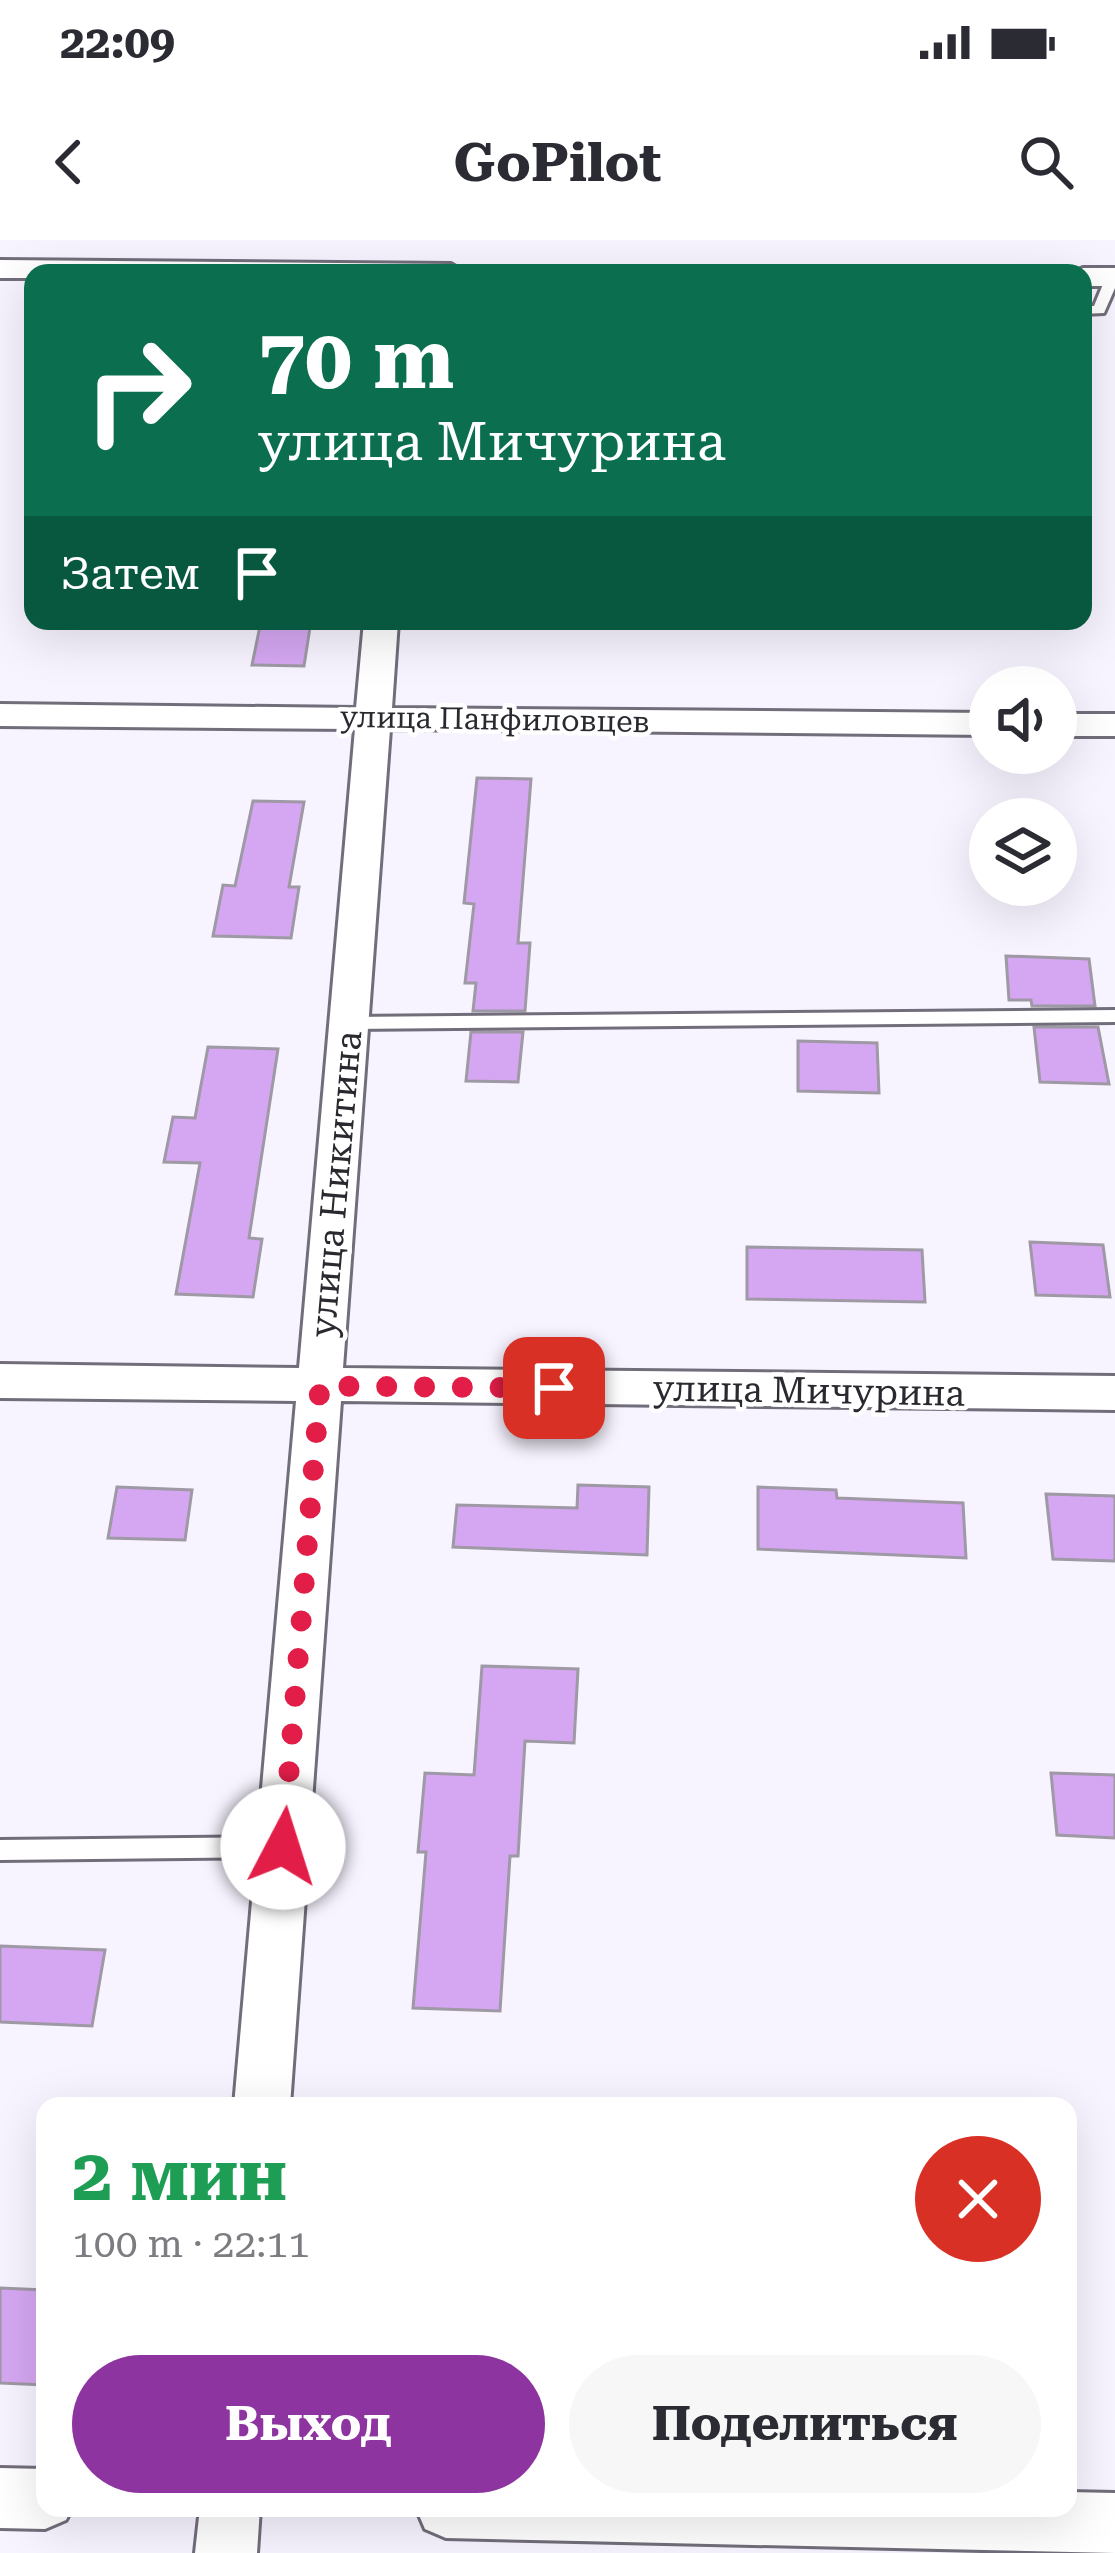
<!DOCTYPE html>
<html lang="ru">
<meta charset="utf-8">
<style>
:root{--surface:#fff;--page:#f7f7f7;--text:#2b2b33;--muted:#7c7c81;--accent:#8e34a0}
body{margin:0;font-family:"Roboto Serif",serif;background:var(--page);color:var(--text);height:100vh;display:flex;flex-direction:column;font-size:45px;white-space:nowrap}
*{box-sizing:border-box;margin:0}
p{font-size:39px;color:var(--muted)}
.icon{flex:none;width:66px;height:66px;fill:none;stroke:currentColor;stroke-width:2;stroke-linecap:round;stroke-linejoin:round}
.map{position:relative;flex:1;overflow:hidden}
.drawer{position:absolute;left:36px;top:1857px;width:1041px;height:420px;display:flex;flex-direction:column;background:var(--surface);border-radius:24px;box-shadow:0 12px 48px #0002}
.drawer>*{flex:none}
.hud{position:absolute;left:24px;top:24px;width:1068px;height:366px;border-radius:24px;box-shadow:0 12px 48px #0002;background:#0b6e4f;color:#fff;overflow:hidden}
.controls{position:absolute;left:969px;top:426px;display:grid;gap:24px}
.controls a{display:grid;place-items:center;width:108px;height:108px;border-radius:50%;background:var(--surface);box-shadow:0 12px 48px #0002;font-size:60px}
.pin{position:absolute;display:grid;place-items:center;width:102px;height:102px;color:#fff;margin:-51px;border-radius:24px;box-shadow:0 6px 18px #0006}
.me{position:absolute;width:132px;margin:-66px;rotate:5deg;stroke-linejoin:round;filter:drop-shadow(0 0 9px #0008)}
.turn{display:flex;align-items:center;gap:42px;height:252px;padding:0 36px;font-size:54px}
.turn .icon{width:156px;height:156px;stroke-width:2.5}
.turn b{display:block;font-size:84px;line-height:102px}
.then{display:flex;align-items:center;height:114px;padding:0 36px;background:#0003;gap:24px;font-size:45px}
.round{display:grid;place-items:center;flex:none;width:126px;height:126px;border-radius:63px;background:var(--page)}
.summary{display:flex;align-items:center;justify-content:space-between;height:204px;padding:0 36px}
h1{font-size:72px;font-weight:700;line-height:90px;color:#1e9e55}
.button{display:flex;gap:24px;margin-top:auto;padding:24px 36px}
.button a{flex:1;height:138px;border-radius:72px;background:var(--accent);color:#fff;font-size:48px;font-weight:700;line-height:138px;text-align:center}
.button a+a{background:var(--page);color:var(--text)}
.status{display:flex;justify-content:space-between;align-items:center;height:84px;padding:0 60px;background:var(--surface);direction:ltr}
.status svg{height:33px;fill:currentColor}
header{display:flex;justify-content:space-between;align-items:center;height:156px;padding:0 36px;background:var(--surface);font-size:54px;font-weight:700}
.map>svg:first-child{display:block}
.building{fill:#d5a7f2;stroke:#9f98a5;stroke-width:3}
.lines{fill:none;stroke-linecap:round;stroke-linejoin:round}
.lane-casing{stroke:#726d7a;stroke-width:6}
.street-casing{stroke:#726d7a;stroke-width:6}
.lane{fill:#fff;fill-rule:evenodd}
.street{fill:#fff;fill-rule:evenodd}
.route{stroke:#e11d48;stroke-width:21;stroke-dasharray:0 37.8}
.labels{text-anchor:middle;dominant-baseline:central;stroke-width:9;stroke-linejoin:round;paint-order:stroke}
.far-street-label{font-size:30px;fill:#2b292f;stroke:#fff}
.street-label{font-size:36px;fill:#2b292f;stroke:#fff}
</style>
<div class="status"><b>22:09</b><svg viewBox="0 0 49 12"><path d="M0 12V9h3v3zM5 12V6h3v6zM10 12V3h3v9zM15 12V0h3v12zM26 1h20v11H26zM47 4h2v5h-2z"/></svg></div>
<header><svg class="icon" aria-label="back" viewBox="0 0 24 24"><path d="M15 5l-7 7 7 7"/></svg>GoPilot<svg class="icon" aria-label="search" viewBox="0 0 24 24"><circle cx="10" cy="10" r="6"/><path d="M15 15l6 6"/></svg></header>
<div class="map">
<svg width="1115" height="2313" viewBox="0 0 1115 2313">
<rect width="100%" height="100%" fill="#f7f3ff"/>
<!-- building -->
<path class="building" d="M261,381H311L304,426L252,425Z
M477,538L531,539L518,703H530L525,771H473L476,743H465L474,664L464,663Z
M253,561L304,562L289,647H299L291,698L213,696L223,645L235,646Z
M1006,716L1089,719L1095,766H1032L1031,760H1009Z
M1034,787H1098L1109,844L1040,842Z
M471,792H523L518,842L466,841Z
M798,801L877,803L879,853L798,851Z
M208,807L278,809L249,998L262,999L253,1057L176,1054L200,923L164,922L173,877L195,878Z
M1030,1002L1103,1005L1110,1057L1036,1055Z
M747,1007L922,1010L925,1062L747,1059Z
M578,1245L649,1247L647,1315L453,1307L457,1265L577,1268Z
M117,1247L192,1250L185,1300L108,1298Z
M758,1247L836,1250L837,1258L963,1263L966,1318L758,1309Z
M1046,1254L1115,1256V1321L1053,1319Z
M482,1426L578,1429L574,1503L525,1501L518,1616H510L500,1771L413,1768L426,1612H418L425,1533L474,1535Z
M1051,1533L1115,1535V1598L1057,1595Z
M0,1706L105,1710L92,1786L0,1782Z
M0,2048L45,2050V2145L0,2143Z"/>
<g class="lines">
<defs>
<path id="lane" d="M1115,33V48L1104,73L1083,74V66H1094L1106,37Z
M1115,770V782L349,789L340,783L349,777Z
M283,1597L291,1600L295,1607L291,1614L283,1617L0,1620V1600Z"/>
<path id="street" d="M0,20L451,24L466,33H33V38H0Z
M1083,28H1115V46H1083V33H1071Z
M364,381H398L392,468L990,473V495L390,489L343,1128L1115,1136V1170L341,1161L290,1866H234L296,1161L0,1158V1124L299,1128L355,489L0,486V464L356,468Z
M1056,474H1115V496H1056Z
M0,2228L45,2229V2268H72L66,2280L45,2289L0,2288Z
M1068,2252L1115,2253V2313L446,2298L425,2289L416,2268H1068Z
M200,2268H260L257,2313H195Z"/>
</defs>
<!-- lane casing -->
<use href="#lane" class="lane-casing"/>
<!-- street casing -->
<use href="#street" class="street-casing"/>
<!-- lane -->
<use href="#lane" class="lane"/>
<!-- street -->
<use href="#street" class="street"/>
</g>
<g class="lines">
<!-- route -->
<path class="route" d="M283,1607L320,1146L554,1148"/>
</g>
<g class="labels">
<!-- far-street labels -->
<g class="far-street-label">
<text transform="translate(495 479) rotate(1)">улица Панфиловцев</text>
</g>
<!-- street labels -->
<g class="street-label">
<text transform="translate(336 944) rotate(-85)">улица Никитина</text>
<text transform="translate(809 1151) rotate(1)">улица Мичурина</text>
</g>
</g>
</svg>
<div class="controls">
<a><svg class="icon" aria-label="sound" viewBox="0 0 24 24"><path d="M4 9h4l5-4v14l-5-4H4zM17 9q2 3 0 6"/></svg></a>
<a><svg class="icon" aria-label="layers" viewBox="0 0 24 24"><path d="M12 4l9 5-9 5-9-5zM3 14l9 5 9-5"/></svg></a>
</div>
<div class="pin" style="left:554px;top:1148px;background:#d93025"><svg class="icon" aria-label="arrive" viewBox="0 0 24 24"><path d="M6 21V4h12l-3 4 3 4H6"/></svg></div>
<svg class="me" style="left:283px;top:1607px" viewBox="-20 -20 40 40"><circle r="19" fill="#fff"/><path d="M0-13L10 11 0 6-10 11z" fill="#e11d48"/></svg>
<div class="hud">
<div class="turn"><svg class="icon" aria-label="right" viewBox="0 0 24 24"><path d="M7 20v-9h11M14 6l5 5-5 5"/></svg><div><b>70 m</b>улица Мичурина</div></div>
<div class="then">Затем<svg class="icon" aria-label="arrive" viewBox="0 0 24 24"><path d="M6 21V4h12l-3 4 3 4H6"/></svg></div>
</div>
<section class="drawer">
<div class="summary"><div><h1>2 мин</h1><p>100 m · 22:11</p></div><a class="round" style="background:#d93025;color:#fff"><svg class="icon" aria-label="close" viewBox="0 0 24 24"><path d="M6 6l12 12M18 6L6 18"/></svg></a></div>
<div class="button"><a>Выход</a><a>Поделиться</a></div>
</section>
</div>
